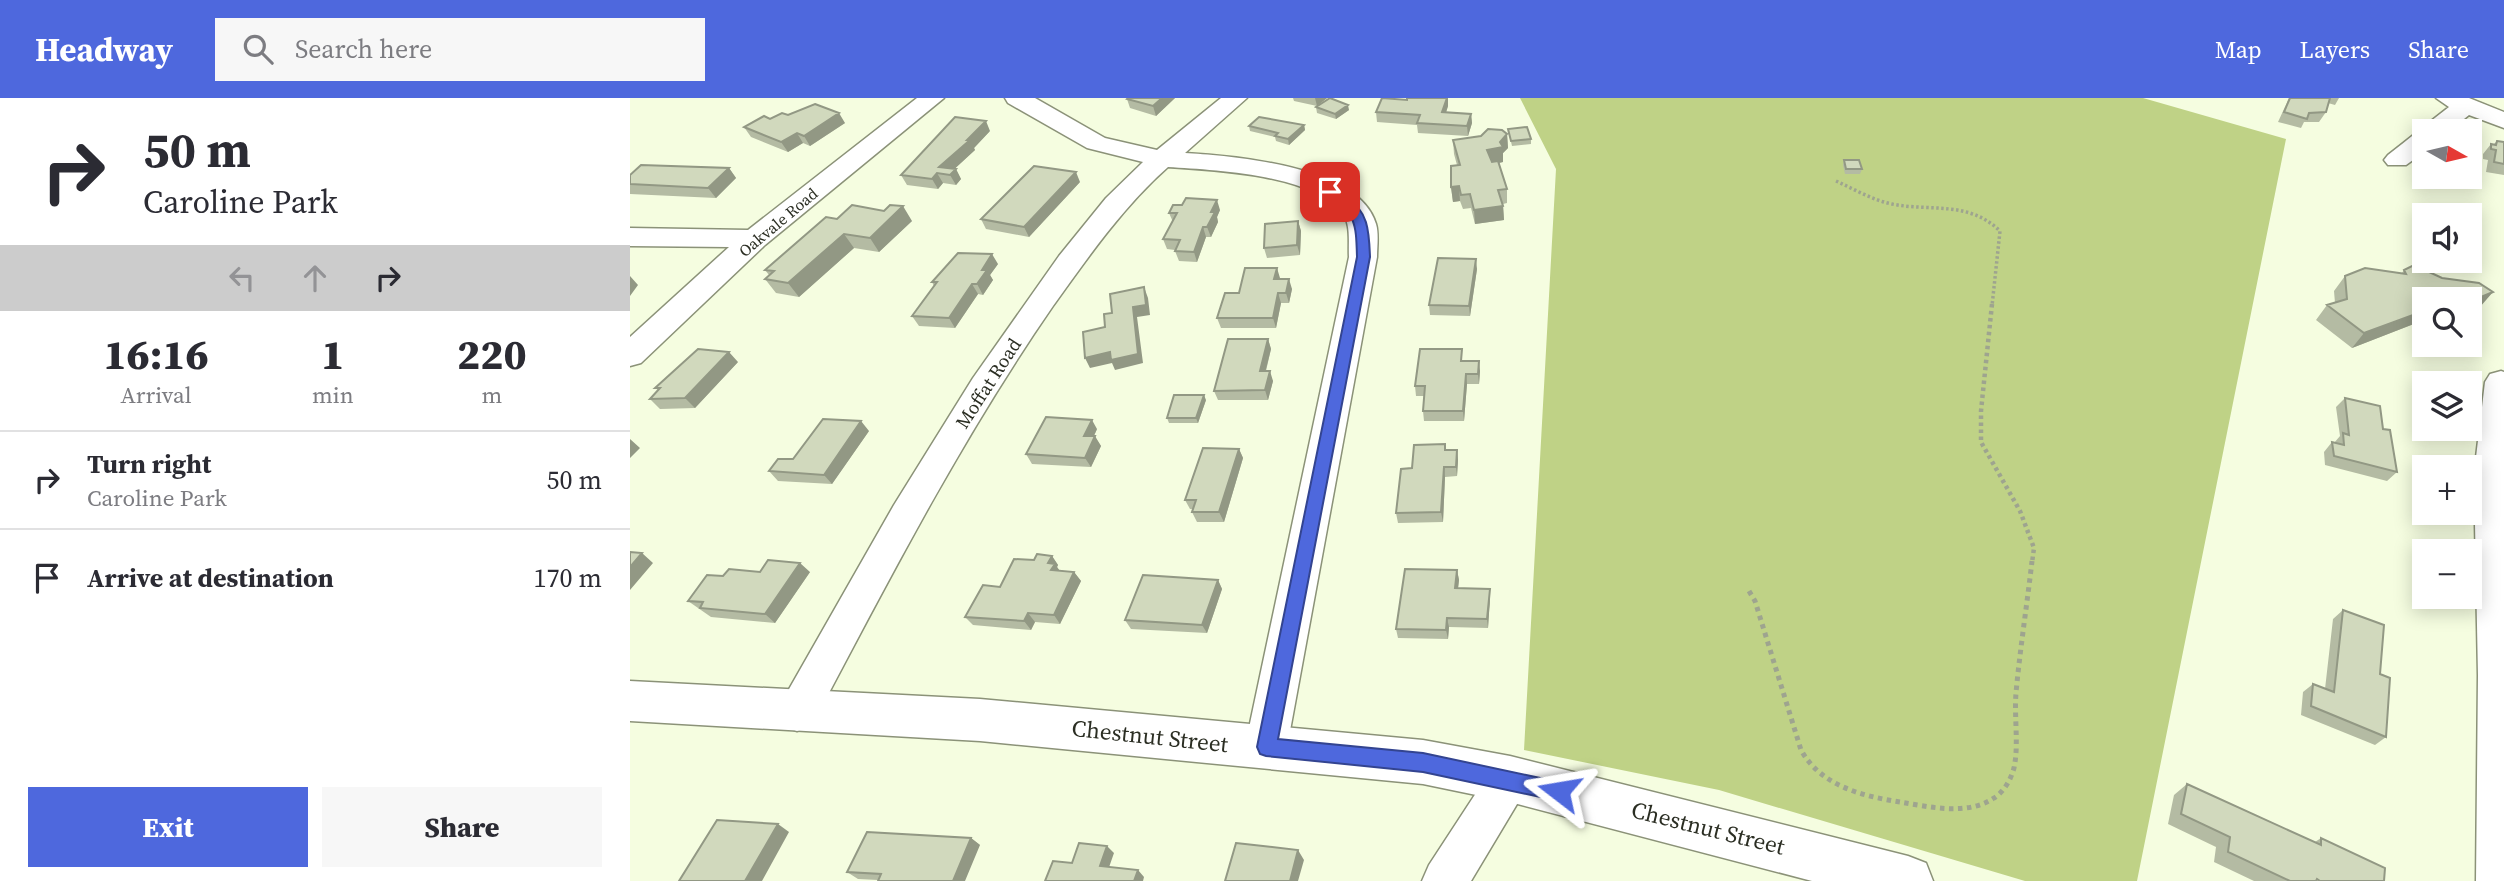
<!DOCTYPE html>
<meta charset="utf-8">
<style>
:root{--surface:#fff;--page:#f7f7f7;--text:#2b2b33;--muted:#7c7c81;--line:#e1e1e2;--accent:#4e68dd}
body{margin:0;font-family:"Source Serif 4",serif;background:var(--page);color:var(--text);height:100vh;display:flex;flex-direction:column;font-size:26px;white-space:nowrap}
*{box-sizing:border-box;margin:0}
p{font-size:23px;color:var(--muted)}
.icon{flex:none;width:38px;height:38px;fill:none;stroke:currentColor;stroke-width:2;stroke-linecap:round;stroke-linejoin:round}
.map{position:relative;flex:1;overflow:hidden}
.sheet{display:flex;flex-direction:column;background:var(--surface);width:630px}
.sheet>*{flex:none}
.banner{background:#fff;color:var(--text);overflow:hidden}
.needle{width:46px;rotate:98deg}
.controls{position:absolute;left:1782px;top:21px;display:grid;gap:14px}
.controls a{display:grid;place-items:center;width:70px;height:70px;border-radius:0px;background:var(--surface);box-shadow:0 4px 18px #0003;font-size:35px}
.pin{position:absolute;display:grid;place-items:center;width:60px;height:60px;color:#fff;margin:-30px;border-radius:14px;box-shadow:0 4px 10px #0006}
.me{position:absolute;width:77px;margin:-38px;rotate:284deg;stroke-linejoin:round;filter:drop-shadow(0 0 5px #0008)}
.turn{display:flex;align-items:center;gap:24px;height:147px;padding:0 28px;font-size:32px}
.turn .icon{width:91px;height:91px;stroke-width:2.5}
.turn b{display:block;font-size:49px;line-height:60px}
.lanes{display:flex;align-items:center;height:66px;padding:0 28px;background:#0003;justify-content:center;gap:35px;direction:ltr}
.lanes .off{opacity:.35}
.eta{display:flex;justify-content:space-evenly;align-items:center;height:119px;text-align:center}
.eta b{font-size:42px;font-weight:800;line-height:49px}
.button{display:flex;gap:14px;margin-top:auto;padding:14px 28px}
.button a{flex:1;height:80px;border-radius:0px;background:var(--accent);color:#fff;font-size:28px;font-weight:800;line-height:80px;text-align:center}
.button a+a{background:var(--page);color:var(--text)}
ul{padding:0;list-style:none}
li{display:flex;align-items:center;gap:21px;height:98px;padding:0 28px;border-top:2px solid var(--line)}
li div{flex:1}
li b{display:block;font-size:26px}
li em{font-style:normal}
header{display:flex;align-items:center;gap:42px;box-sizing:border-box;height:98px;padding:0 35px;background:var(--accent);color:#fff}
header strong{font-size:33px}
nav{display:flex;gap:38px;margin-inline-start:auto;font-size:24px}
.search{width:490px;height:63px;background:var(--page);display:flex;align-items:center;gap:18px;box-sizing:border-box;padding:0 24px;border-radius:0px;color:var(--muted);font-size:26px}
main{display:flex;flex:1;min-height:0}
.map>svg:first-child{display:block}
.green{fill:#bfd286}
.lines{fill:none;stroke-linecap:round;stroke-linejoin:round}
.street-casing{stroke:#8b9278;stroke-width:3}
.secondary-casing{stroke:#8b9278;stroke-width:3}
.path-far2{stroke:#9ea48f;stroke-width:3.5;stroke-dasharray:2.5 2.5;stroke-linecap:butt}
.path-far1{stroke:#9ea48f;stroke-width:4.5;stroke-dasharray:3.5 3.5;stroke-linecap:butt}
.path{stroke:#9ea48f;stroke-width:5;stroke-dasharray:4.5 4.5;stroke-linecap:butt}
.street{fill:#fff;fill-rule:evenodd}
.secondary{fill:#fff;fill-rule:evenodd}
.wall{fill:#b4bba3}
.shaded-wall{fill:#929884}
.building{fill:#d1d9bd;stroke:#929884;stroke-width:2}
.route{fill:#4e68dd;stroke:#334490;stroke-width:2}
.labels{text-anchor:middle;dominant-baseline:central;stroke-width:5;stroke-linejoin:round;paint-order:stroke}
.far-street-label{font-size:16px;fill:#2b2e23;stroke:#fff}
.street-label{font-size:19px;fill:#2b2e23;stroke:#fff}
.near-street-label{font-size:23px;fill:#2b2e23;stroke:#fff}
</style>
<header>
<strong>Headway</strong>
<div class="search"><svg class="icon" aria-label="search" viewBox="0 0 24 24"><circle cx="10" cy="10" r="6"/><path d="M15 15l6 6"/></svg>Search here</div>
<nav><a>Map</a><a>Layers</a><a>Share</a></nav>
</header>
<main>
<section class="sheet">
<div class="banner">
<div class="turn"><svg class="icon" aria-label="right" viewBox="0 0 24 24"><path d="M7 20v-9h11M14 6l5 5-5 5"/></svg><div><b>50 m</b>Caroline Park</div></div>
<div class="lanes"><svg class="icon off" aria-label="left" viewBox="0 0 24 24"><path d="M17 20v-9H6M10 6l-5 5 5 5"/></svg><svg class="icon off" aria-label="ahead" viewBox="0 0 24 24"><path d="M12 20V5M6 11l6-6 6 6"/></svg><svg class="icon" aria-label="right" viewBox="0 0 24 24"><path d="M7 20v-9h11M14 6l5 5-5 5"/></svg></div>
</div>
<div class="eta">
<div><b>16:16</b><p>Arrival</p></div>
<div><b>1</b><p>min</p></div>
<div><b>220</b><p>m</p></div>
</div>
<ul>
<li><svg class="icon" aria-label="right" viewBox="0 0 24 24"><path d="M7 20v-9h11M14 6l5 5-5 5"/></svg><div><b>Turn right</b><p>Caroline Park</p></div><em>50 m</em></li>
<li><svg class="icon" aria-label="arrive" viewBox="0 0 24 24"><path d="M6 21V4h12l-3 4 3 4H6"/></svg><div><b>Arrive at destination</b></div><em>170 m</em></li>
</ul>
<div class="button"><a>Exit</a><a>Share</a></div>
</section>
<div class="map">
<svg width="1874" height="783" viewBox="0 0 1874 783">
<rect width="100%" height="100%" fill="#f5fde0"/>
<!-- green -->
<path class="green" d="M890,0H1513L1656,41L1507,783H1395L1089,692L894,652L926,71Z"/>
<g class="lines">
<defs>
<path id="street" d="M287,0H314L135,147L11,265L0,268V239L99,149L0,148V130L118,132Z
M375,0H405L475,40L527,52L591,0H617L555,55C605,58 729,68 746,126C749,136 747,149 747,159L657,649L651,663L636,669L621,663L615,649L719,159C718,144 722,124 710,112C676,76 585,72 538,69C493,109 458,159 423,208C331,341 257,485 182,627L167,633L152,627L146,614L264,407L343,280L429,158L476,100L513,64L457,50L378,5Z
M1806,0H1839L1874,14V30L1839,17L1819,33H1794V54L1776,67H1758L1754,62L1758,57C1780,40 1797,26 1819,9Z
M1871,273L1874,274V783H1846L1848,577L1844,376L1855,284L1860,276Z
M880,660L895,666L902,681L841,783H792L799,767L865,666Z"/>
<path id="secondary" d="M0,583L350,601L793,642L880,658L1278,758L1296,765L1303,783H1182L880,704L793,686L350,643L0,623Z"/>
</defs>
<!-- street casing -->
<use href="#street" class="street-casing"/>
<!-- secondary casing -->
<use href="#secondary" class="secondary-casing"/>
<!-- path-far2 -->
<path class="path-far2" d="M1206,83C1224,91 1242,102 1262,106C1301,114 1338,102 1370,133L1362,208"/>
<!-- path-far1 -->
<path class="path-far1" d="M1362,206L1351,313V344L1390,413L1404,450L1402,465"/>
<!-- path -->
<path class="path" d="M1119,493L1125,503L1171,652C1191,688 1232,698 1270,704C1300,709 1337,718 1364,700C1374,694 1381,681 1384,670C1389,647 1384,619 1386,595C1390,551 1397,507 1402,463"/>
<!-- street -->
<use href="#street" class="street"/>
<!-- secondary -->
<use href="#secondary" class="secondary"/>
</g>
<!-- wall -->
<path class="wall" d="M545,0L526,18L500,10L497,1Z
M663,0H697L687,8L664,3Z
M777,0H818V8L816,14L841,16L842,25L838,38L788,35L787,27L747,24L746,14L777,2Z
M1659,0H1709L1705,7L1698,5L1696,14L1689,24H1674L1671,30L1648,24Z
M686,9L719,12L706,21L687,15Z
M158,17L215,25L180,48L173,45L158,54L121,39L114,29L140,21Z
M674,27L675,32L659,47L646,43L645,39L620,33L619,28Z
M878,31L901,41V46L882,48Z
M360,33L344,50L345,52L324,71H326L331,81L326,87L313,85L308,91L277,87L271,77Z
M877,36L878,50L873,55V64L869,65L877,91V105L873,106L874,122L845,126L841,110L833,111L830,103L823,104L821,89L827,67L824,56L823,42Z
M1867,43L1874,44V77L1856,74L1858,62L1853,61V56L1861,46L1863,47Z
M1214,62L1232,71L1230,76H1215L1213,67Z
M99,70L106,80L86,100L0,96V77Z
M450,84L399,139L356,131L351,121Z
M590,112L587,119L588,124L581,139H576L567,164L549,163L545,153V152L537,151L533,141L543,124L539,115Z
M207,121L282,123L249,154L224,150L169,199L146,195L135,181L139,177L135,172Z
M668,123L671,133L670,157L637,160L634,150Z
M368,166L360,177L363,182L353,197L348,196L325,230L289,228L282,218L304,188L302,184Z
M647,170L649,181L662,191L659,205H651L646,230H591L587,220L609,195Z
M847,171L840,218L800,217L799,207Z
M1774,172L1850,209L1794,201V222L1722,250L1686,222L1697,207L1705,205L1704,193L1715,178L1772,175Z
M638,241L641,251L636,273L643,283L638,302H588L584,293Z
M833,263L850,273L849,286H837L834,323H794L793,313L794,298H786L785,288Z
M108,264L65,310L30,311L20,301L28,292L25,290Z
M1715,300L1753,331L1767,374L1757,383L1695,367L1694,354L1702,344L1704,345L1710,338L1706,309Z
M576,302L568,325H539L537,320Z
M467,331L464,338L471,348L461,369L402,366L396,356Z
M239,333L202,386L148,383L139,373L163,361Z
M815,346L816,352H827L828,362L827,378L815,379L813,424L768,425L766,415L782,370Z
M609,351L613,360L594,424H567L562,414L563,411H560L555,402Z
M422,458L428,467L427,469L430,473L444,474L451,483L430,526L405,524L401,532L343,527L335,519L370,489L404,462Z
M827,472L829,482L828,490L860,500L858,530L819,529L818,541L768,540L766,531Z
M180,474L145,525L81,519L58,503L93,478Z
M588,482L592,491L577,535L501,531L495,522Z
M1713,512L1750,576L1756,639L1745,647L1671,617L1673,594L1683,586L1695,591L1703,521Z
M1557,686L1685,744L1691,740L1754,783H1624L1584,764L1586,749L1538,726L1544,697Z
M341,740L350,747L248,782L228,781L217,774Z"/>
<!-- shaded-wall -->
<path class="shaded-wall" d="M532,0H545L526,18L523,8Z
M685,0H697L687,8Z
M817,0H818V8L813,24L812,14Z
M718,7L719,12L706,21L705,16Z
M209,15L215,25L180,48L174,38Z
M841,16L842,25L838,38L837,28Z
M356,23L360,33L344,50L345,52L318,77L309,69Z
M674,27L675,32L659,47L658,41Z
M167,35L173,45L158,54L151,44Z
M877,36L878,50L873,55V64L858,67L857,52L870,44Z
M99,70L106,80L86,100L78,90Z
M326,71L331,81L326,87L320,77Z
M446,74L450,84L399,139L394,129Z
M307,75L313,85L308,91L302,81Z
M829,88L830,103L823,104L821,89Z
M587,102L590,112L587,119L588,124L581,139L577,129L581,114Z
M273,108L282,123L249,154L240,140Z
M873,108L874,122L845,126L844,112Z
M668,123L671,133L670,157L667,147Z
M573,129L576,139L567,164L564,154Z
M214,136L224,150L169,199L158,185Z
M362,156L368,166L360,177L363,182L353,197L347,186L352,172Z
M846,161L847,171L840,218L839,208Z
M647,170L650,180L647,191L644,181Z
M0,178L8,187L0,198Z
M659,181L662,191L659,205L656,195Z
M342,186L348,196L325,230L319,220Z
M514,189L518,200L520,217L507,219L513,265L485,272L482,265L460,270L455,260L480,254Z
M1863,194L1850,209L1839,213V204Z
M648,195L651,205L646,230L643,220Z
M1794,213V222L1722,250L1734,235Z
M638,241L641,251L633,283L630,273Z
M99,254L108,264L65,310L55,300Z
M849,263L850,273L849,286L848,276Z
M640,273L643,283L638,302L635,292Z
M836,276L837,286L834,323L833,313Z
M574,297L576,302L568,325L566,320Z
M462,322L467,331L459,348L454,338Z
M231,323L239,333L202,386L194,377Z
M465,338L471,348L461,369L455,360Z
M0,341L10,350L0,360Z
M609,351L613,360L594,424L589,414Z
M827,352L828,362L827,378L826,369Z
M814,369L815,379L813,424L811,414Z
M12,455L23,465L0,492V469Z
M422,458L428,467L427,469L431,475L421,472L418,465Z
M170,465L180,474L145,525L135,516Z
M827,472L829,482L827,499L825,490Z
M444,474L451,483L430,526L424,517Z
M588,482L592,491L577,535L572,527Z
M860,491V500L858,530L857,521Z
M398,515L405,524L401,532L394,523Z
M817,520L819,529L818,541L816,532Z
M148,726L159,734L132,783H115Z
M341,740L350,747L335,783H323Z
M477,748L484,755L477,775L470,768Z
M668,752L674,762L668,783H660Z
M508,772L514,779L513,783H504Z"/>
<!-- building -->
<path class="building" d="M498,0H532L523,8L497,1Z
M700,0L718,7L705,16L686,9Z
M752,0L777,2V0H817L812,14L841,16L837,28L787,25L790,17L746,14Z
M1660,0H1700L1696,14L1679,15L1677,21L1654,14Z
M185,6L209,15L174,38L167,35L151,44L114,29L134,18L140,21L152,15L158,17Z
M325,19L356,23L337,42H340L309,69L326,71L320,77L307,75L302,81L271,77Z
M629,19L674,27L658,41L645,38L648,35L619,28Z
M897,29L901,41L881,43L878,31Z
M858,31L872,32L877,36L870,44L873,49L857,52L862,64L868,63L877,91L868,92L873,108L844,112L840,96L831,97L829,88L821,89V68L830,67L823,42L851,38Z
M1867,43L1874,44V66L1864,64L1866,52L1861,51V46L1866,47Z
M1214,62H1229L1232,71H1216Z
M11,67L99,70L78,90L0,86V77Z
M404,68L446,74L394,129L351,121Z
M556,100L587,102L581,114H585L577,129H573L564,154L545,153L550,142L533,141L547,115H539L543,107H552Z
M222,107L254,113L260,107L273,108L240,140L214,136L158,185L135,181L144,173L135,172L196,119L207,121Z
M668,123L667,147L634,150L635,126Z
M328,155L362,156L352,172H357L347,186H342L319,220L282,218L307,184H302Z
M808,160L846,161L839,208L799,207Z
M1784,167L1812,180L1849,185L1863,194L1839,204V201H1794V213L1734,235L1697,207L1717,201L1715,178L1735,170L1776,176L1774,172Z
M615,170H647L644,181H659L656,195H648L643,220H587L595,195H609Z
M514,189L516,207L503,209L508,256L481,262L480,254L455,260L453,234L475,229L474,216L482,215L480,196Z
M598,241H638L630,273H640L635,292L584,293Z
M68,251L99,254L55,300L20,301L30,290H25Z
M790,251H832L831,263H849L848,276H836L833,313H793L795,288H785Z
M544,297H574L566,320H537Z
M1715,300L1750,308L1753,331L1760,332L1767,374L1704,358L1702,344L1714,347L1713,335L1719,337Z
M416,319L462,322L454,338H465L455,360L396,356Z
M193,321L231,323L194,377L139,373L148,361H163Z
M815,346V352H827L826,369H814L811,414L766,415L771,371L782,370L784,347Z
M573,350L609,351L589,414H562L566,402H555Z
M0,454L12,455L0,469Z
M407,456L422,458L418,465L425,466L421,472L444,474L424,517L398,515L394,523L335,519L353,487L370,489L384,461L404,462Z
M138,462L170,465L135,516L70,510L73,504L58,503L77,477L93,478L99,471L130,474Z
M775,471L827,472L825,490L860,491L857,521L817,520L816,532L766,531Z
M513,477L588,482L572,527L495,522Z
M1713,512L1754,527L1750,576L1760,580L1756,639L1681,608L1683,586L1704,594Z
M1557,686L1691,747V740L1755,770L1754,783H1690L1687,781L1686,783H1660L1598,754L1600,739L1551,716Z
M87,722L148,726L115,783H49Z
M237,734L341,740L323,783H248L251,776L217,774Z
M449,745L477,748L470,768L508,772L504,783H415L423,763L442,765Z
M606,745L668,752L660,783H595Z"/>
<!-- route -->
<path class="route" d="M696,92C705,90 709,94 716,99C739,113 739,135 740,159L648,641L793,655L929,684L936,687L939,693L936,700L929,703L793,674L636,658L630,656L627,649L727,159C726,124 726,116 696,97Z"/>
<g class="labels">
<!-- far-street labels -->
<g class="far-street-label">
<text transform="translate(148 124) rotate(-40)">Oakvale Road</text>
</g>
<!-- street labels -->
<g class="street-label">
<text transform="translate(358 285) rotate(-57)">Moffat Road</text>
</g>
<!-- near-street labels -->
<g class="near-street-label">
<text transform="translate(520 638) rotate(6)">Chestnut Street</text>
<text transform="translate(1078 730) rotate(14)">Chestnut Street</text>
</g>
</g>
</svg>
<div class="controls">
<a><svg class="needle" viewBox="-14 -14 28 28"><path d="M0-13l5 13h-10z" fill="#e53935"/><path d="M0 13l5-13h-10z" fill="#7c7c81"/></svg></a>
<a><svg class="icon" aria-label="sound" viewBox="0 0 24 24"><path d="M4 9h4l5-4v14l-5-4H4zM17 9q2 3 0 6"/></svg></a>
<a><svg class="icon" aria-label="search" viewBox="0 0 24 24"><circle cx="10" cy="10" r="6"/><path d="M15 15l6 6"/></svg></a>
<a><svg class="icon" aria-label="layers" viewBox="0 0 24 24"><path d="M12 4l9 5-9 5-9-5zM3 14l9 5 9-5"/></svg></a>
<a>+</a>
<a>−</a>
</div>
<div class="pin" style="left:700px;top:94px;background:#d93025"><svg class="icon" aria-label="arrive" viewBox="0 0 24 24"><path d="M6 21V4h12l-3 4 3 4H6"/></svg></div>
<svg class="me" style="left:929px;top:693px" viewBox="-20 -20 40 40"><path d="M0-17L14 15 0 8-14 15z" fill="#4e68dd" stroke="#fff" stroke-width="4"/></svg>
</div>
</main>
